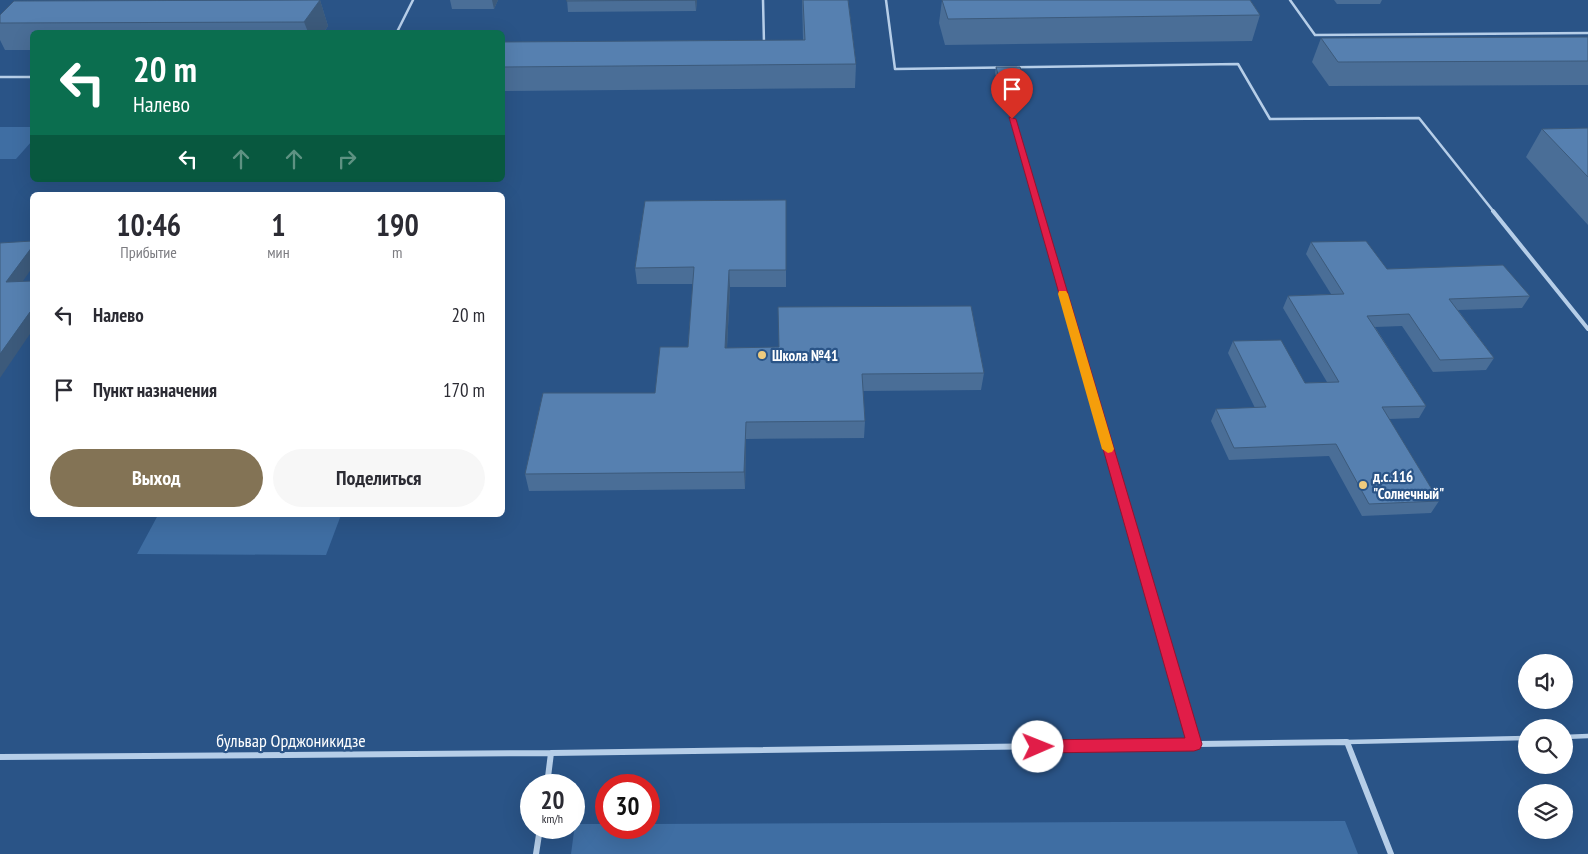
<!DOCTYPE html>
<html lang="ru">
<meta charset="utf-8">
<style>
:root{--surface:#fff;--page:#f7f7f7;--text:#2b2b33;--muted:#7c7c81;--accent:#837355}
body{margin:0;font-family:"PT Sans Narrow",sans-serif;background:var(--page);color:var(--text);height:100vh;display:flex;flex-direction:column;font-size:19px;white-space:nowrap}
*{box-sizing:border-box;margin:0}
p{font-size:16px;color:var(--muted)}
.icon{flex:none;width:28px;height:28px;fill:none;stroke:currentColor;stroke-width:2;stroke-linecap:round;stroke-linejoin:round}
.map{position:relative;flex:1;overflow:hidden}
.drawer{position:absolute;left:30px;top:192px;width:475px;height:325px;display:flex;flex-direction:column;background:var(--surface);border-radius:8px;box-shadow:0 5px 20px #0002}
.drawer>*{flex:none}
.guide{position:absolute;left:30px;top:30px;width:475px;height:152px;border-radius:8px;box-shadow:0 5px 20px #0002;background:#0b6e4f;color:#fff;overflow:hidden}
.fabs{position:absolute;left:1518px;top:654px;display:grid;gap:10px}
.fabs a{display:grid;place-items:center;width:55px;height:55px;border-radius:50%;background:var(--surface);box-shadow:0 5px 20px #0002;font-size:25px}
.speed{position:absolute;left:520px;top:774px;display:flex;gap:10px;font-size:25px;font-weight:700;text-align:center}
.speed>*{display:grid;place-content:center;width:65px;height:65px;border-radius:50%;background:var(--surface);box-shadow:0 5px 20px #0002;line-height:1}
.speed small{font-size:12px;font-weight:400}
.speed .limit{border:8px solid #d22;background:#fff;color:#111}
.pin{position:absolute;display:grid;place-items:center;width:42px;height:42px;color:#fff;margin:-51px -21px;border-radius:50% 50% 50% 0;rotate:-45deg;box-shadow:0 0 5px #0007}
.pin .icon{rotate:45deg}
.me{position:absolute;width:55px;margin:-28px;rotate:89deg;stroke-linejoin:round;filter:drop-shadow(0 0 4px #0008)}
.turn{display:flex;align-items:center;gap:18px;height:105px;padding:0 20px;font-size:22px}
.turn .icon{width:65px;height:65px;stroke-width:2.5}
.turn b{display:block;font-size:35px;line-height:42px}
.lanes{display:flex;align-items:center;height:48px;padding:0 20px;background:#0003;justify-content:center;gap:25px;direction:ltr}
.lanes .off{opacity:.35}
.eta{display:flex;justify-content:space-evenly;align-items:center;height:85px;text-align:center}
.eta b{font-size:30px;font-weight:600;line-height:35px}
.primary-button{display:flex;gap:10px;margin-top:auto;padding:10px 20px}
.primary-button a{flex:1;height:58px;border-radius:30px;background:var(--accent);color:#fff;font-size:20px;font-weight:600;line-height:58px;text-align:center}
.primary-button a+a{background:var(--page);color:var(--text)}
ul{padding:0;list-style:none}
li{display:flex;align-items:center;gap:15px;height:75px;padding:0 20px}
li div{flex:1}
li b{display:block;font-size:19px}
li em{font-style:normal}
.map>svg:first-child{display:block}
.green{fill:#3f6ea3}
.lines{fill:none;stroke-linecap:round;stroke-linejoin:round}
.lane-far2{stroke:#b6cee8;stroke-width:2.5}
.lane-far1{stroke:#b6cee8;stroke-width:4}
.lane{stroke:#b6cee8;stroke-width:4.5}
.street{stroke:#b6cee8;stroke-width:6}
.wall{fill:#4a6e97}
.shaded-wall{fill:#3c5a7b}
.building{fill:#5680b0;stroke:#3c5a7b}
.route{fill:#e11d48;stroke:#92132f}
.slow{fill:#f59e0b}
.poi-dot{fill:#eecb7e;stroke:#2a5487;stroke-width:2}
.labels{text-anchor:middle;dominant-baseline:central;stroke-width:4.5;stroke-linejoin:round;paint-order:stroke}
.poi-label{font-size:15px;font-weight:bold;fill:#fff;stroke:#2a5487;text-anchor:start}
.near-street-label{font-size:18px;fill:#fff;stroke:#2a5487}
</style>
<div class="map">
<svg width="1588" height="854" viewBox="0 0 1588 854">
<rect width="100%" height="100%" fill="#2a5487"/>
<!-- green -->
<path class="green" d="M0,127H32V141L16,159H0Z
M158,515H341L326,555L137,554Z
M1345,821L1358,854H571L575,824H606V828H649V824Z"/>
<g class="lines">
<!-- lane-far2 -->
<path class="lane-far2" d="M763,0L764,43
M886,0L895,69L1238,64L1270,119L1419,118L1494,212
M1290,0L1315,35L1588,33
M397,32L413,0
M0,77H32
M1011,119L1038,212"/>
<!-- lane-far1 -->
<path class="lane-far1" d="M1038,211L1120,490
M1493,211L1588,329"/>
<!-- lane -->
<path class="lane" d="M1119,489L1194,744
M1564,737L1588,736
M1347,742L1526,738"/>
<!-- street -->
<path class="street" d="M551,753L1347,742L1391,854
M0,757L551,753L547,785
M536,854L540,828"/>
</g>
<!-- wall -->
<path class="wall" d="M320,0L328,26L324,32H32V50H5L0,40V15Z
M450,0H498L494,9H452Z
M567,0H697L696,11L568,12Z
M802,0H848L856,64L855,88L502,91V42L803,40Z
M942,0H1250L1260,15L1252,41L945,45L939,23Z
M1334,0H1382L1380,4H1337Z
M1588,37V85L1329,86L1312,62L1321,38Z
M996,67L1026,85L1025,91H1000L995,73Z
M1588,128V225L1526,157L1542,129Z
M786,200V287H730L727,348L984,373L981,390L863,391L865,421L864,438L746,439L745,489L529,491L525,474L655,393L688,347L693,284H637L635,268Z
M1311,242L1387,269L1530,296L1522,308L1458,310L1494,358L1486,370L1433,372L1402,326L1375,327L1426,406L1419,418L1389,419L1439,501L1431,513L1362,516L1329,456L1229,460L1211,421L1216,409L1255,408L1228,353L1233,341L1305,383L1327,382L1283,308L1288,296L1331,294L1306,254Z"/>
<!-- shaded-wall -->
<path class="shaded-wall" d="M320,0L328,26L324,32H308L304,22Z
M492,0H498L494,9Z
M695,0H697L696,11Z
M32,247V268L14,294L6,282Z
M729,270L730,287L726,365L725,348Z
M30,312L32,315V331L0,378V354Z
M746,422V439L745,489L744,472Z"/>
<!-- building -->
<path class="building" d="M320,0L304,22L0,23V15L14,1Z
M567,0H695L566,1Z
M803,0H848L856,64L502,67V42L805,40Z
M942,0H1250L1260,15L948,19Z
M1588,37V61L1338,62L1321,38Z
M996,67H1020L1026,85H1001Z
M1588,128V177L1542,129Z
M786,200V270H729L725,348L779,347L778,307L971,306L984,373L862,374L865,421L746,422L744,472L525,474L543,393H655L660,347H688L694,267L635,268L645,201Z
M32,241V247L6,282L32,281V312H30L0,354V243Z
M1366,241L1387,269L1503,265L1530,296L1449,299L1494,358L1440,360L1409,314L1367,316L1426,406L1382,407L1439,501L1369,504L1336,444L1234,448L1216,409L1266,407L1233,341L1281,340L1305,383L1339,382L1288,296L1344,294L1311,242Z"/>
<!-- route -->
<path class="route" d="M1009,117L1016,119L1202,744L1200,749L1194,751L1038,753L1033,751L1031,747L1033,742L1038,740L1185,738Z"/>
<!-- slow -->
<path class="slow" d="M1059,291H1066L1068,294L1114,449L1112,452L1108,453L1102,449L1058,294Z"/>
<!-- markers -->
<g class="poi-dot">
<circle cx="762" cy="355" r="5"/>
<circle cx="1363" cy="485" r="5"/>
</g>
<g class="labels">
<!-- poi labels -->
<g class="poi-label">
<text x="772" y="355">Школа №41</text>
<text x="1373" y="476">д.с.116<tspan x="1373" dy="17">"Солнечный"</tspan></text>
</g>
<!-- near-street labels -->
<g class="near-street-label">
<text x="291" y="740">бульвар Орджоникидзе</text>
</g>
</g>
</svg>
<div class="fabs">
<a><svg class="icon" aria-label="sound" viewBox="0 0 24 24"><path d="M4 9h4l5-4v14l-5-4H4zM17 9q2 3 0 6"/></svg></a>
<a><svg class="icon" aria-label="search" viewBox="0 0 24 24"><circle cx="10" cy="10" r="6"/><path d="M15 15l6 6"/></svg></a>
<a><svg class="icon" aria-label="layers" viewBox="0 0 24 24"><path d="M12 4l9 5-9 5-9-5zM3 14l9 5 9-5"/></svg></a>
</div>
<div class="speed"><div>20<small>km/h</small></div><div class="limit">30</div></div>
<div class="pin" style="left:1012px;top:119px;background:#d93025"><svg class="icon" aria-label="arrive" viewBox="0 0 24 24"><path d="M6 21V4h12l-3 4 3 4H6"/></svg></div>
<svg class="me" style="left:1038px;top:747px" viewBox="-20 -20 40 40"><circle r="19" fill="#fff"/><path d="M0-13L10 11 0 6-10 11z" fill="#e11d48"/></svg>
<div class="guide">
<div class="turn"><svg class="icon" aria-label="left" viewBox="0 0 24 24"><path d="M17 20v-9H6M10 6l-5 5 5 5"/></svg><div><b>20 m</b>Налево</div></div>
<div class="lanes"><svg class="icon" aria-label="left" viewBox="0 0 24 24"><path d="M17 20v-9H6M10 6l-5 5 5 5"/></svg><svg class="icon off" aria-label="ahead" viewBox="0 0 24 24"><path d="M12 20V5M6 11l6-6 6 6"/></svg><svg class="icon off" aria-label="ahead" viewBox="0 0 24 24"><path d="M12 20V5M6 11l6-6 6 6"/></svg><svg class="icon off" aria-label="right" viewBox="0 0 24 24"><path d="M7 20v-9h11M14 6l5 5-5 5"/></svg></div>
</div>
<section class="drawer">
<div class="eta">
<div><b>10:46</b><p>Прибытие</p></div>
<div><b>1</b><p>мин</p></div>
<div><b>190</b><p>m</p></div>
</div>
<ul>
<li><svg class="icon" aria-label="left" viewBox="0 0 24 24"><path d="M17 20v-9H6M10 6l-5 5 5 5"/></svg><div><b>Налево</b></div><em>20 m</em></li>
<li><svg class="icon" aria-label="arrive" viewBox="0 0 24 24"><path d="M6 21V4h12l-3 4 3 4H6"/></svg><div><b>Пункт назначения</b></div><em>170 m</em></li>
</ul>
<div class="primary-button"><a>Выход</a><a>Поделиться</a></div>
</section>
</div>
